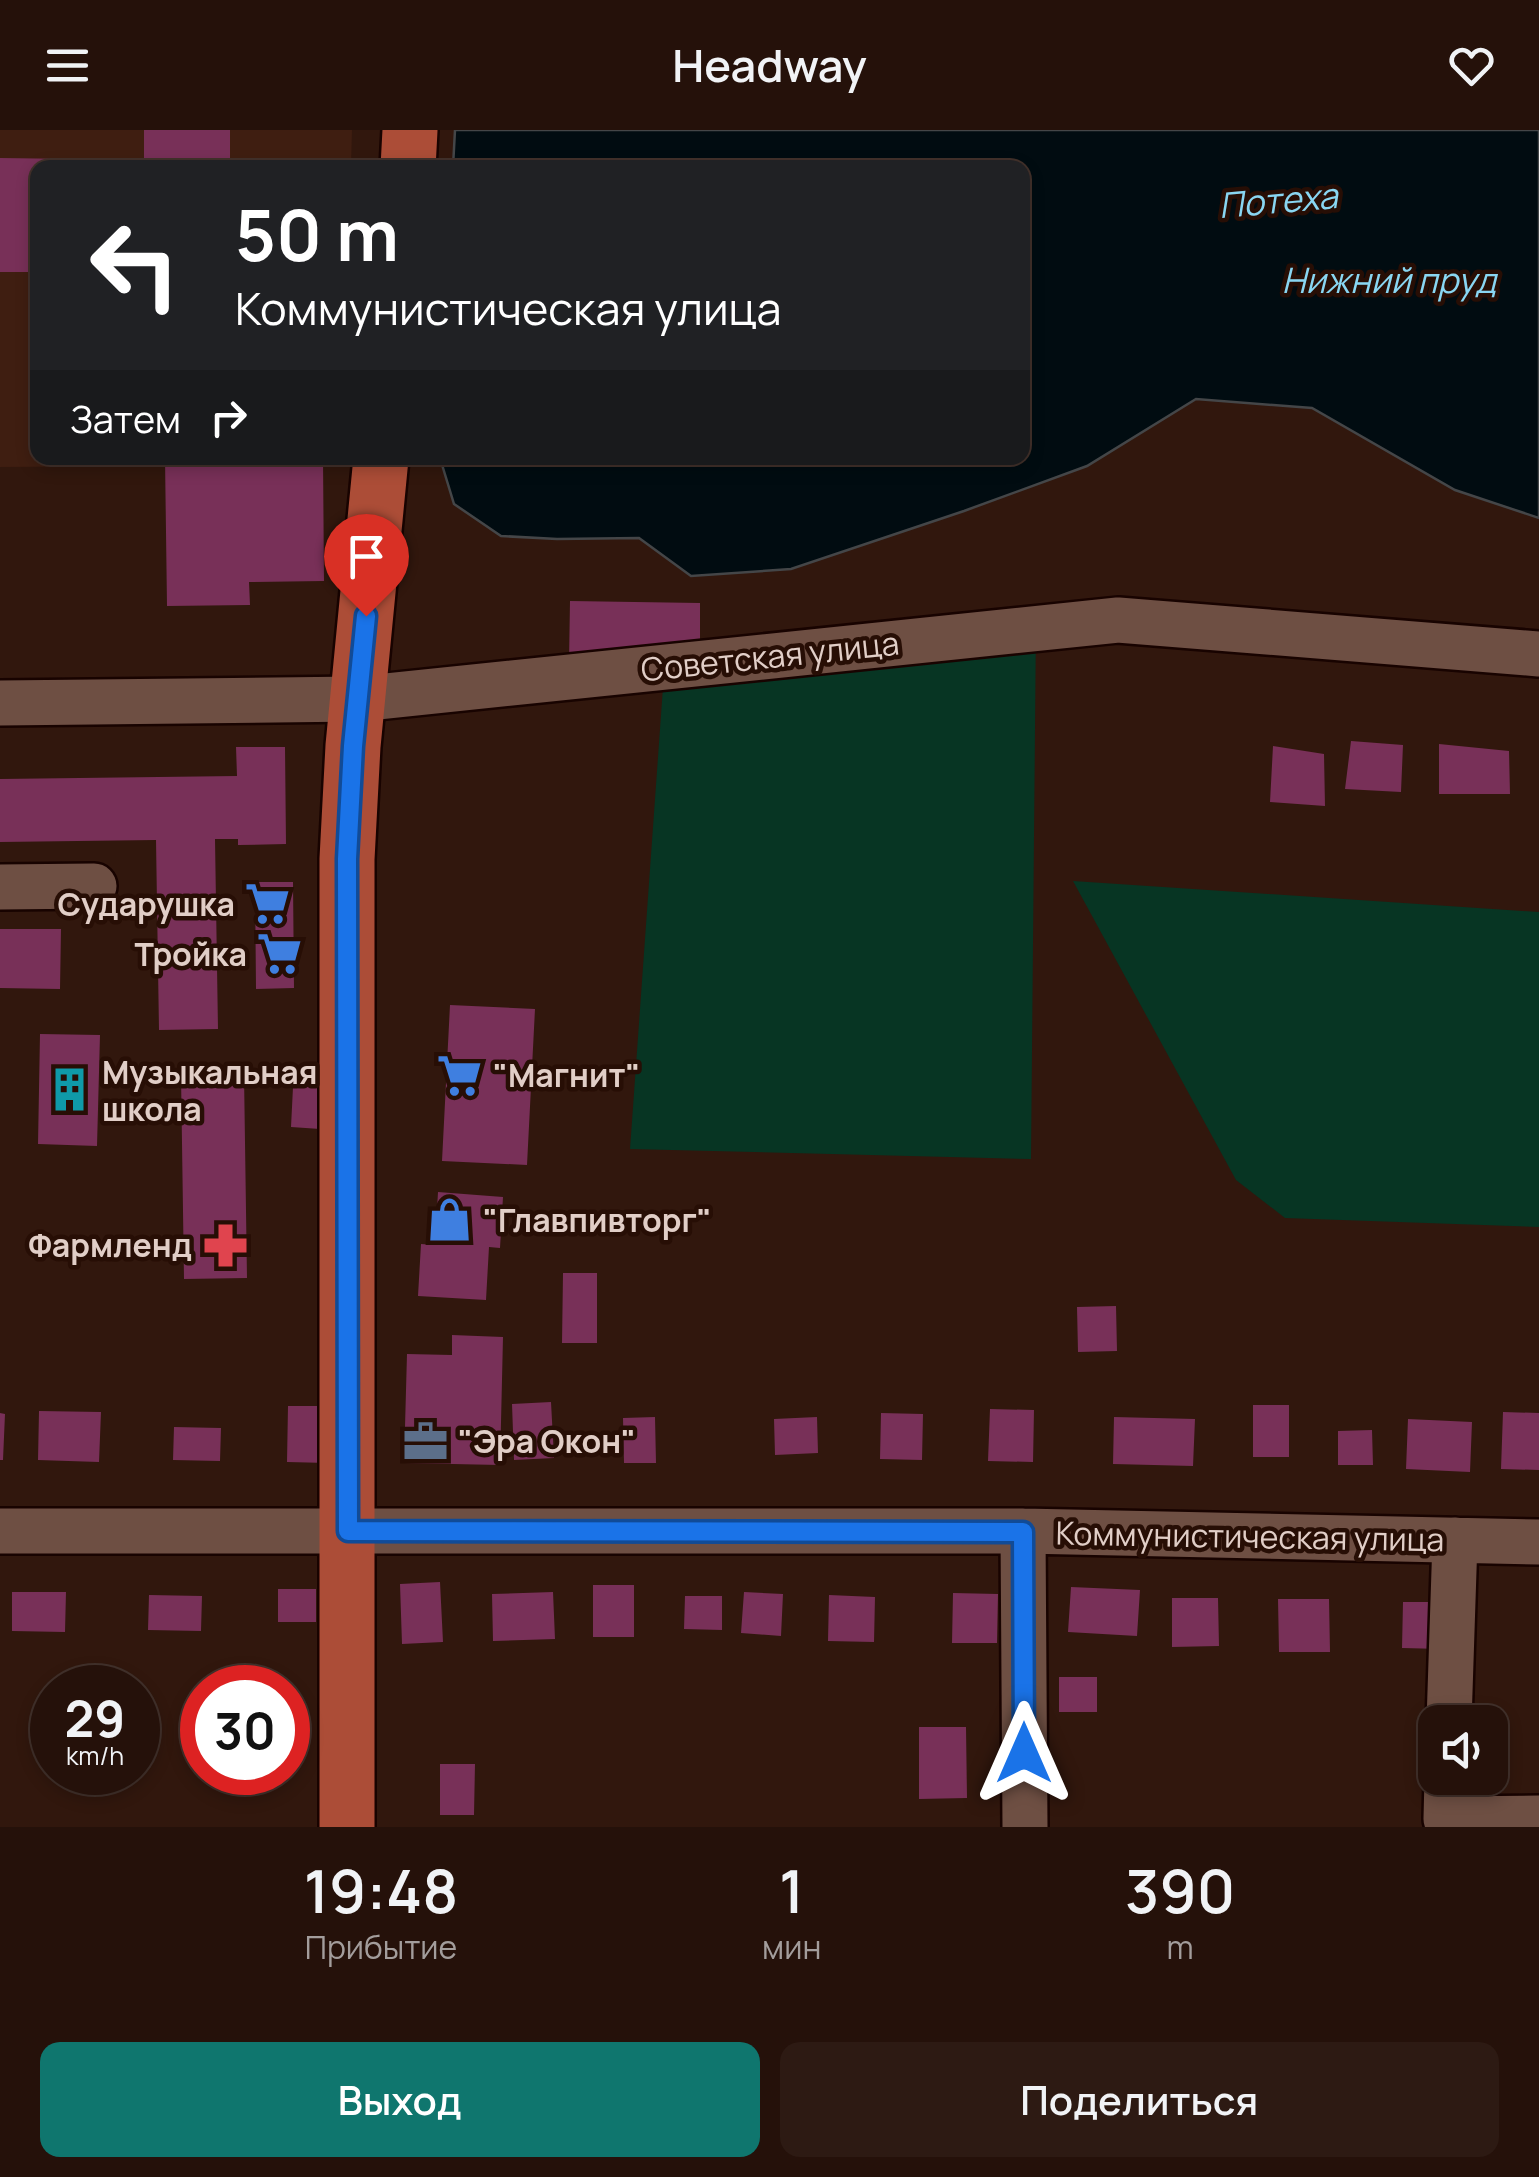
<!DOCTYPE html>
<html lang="ru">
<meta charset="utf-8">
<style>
:root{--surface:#25110a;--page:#2d1a13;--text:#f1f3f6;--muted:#a39d9c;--line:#42312b;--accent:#0f766e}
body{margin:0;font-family:Manrope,sans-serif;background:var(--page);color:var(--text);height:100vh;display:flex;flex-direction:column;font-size:38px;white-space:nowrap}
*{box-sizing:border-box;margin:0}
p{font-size:32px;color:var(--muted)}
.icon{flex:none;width:55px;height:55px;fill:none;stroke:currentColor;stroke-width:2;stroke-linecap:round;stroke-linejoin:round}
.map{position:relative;height:1697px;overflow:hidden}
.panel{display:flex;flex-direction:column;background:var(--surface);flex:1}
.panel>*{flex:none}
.guide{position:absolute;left:30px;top:30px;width:1000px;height:305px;border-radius:20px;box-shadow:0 5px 15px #0003,0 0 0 2px var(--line);background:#202124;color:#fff;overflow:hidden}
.fabs{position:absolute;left:1418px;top:1575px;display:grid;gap:20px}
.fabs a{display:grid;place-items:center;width:90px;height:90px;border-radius:20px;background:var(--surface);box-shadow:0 5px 15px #0003,0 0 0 2px var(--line);font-size:50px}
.speed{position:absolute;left:30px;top:1535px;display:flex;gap:20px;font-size:50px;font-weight:700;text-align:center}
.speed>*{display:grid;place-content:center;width:130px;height:130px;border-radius:50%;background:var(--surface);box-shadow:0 5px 15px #0003,0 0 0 2px var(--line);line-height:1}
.speed small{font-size:25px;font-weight:400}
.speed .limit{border:15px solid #d22;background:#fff;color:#111}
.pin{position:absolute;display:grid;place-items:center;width:85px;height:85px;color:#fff;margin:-102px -42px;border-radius:50% 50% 50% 0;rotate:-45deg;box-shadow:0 0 10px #0007}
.pin .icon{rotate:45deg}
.me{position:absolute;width:110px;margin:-55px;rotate:0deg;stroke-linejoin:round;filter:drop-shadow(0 0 8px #0008)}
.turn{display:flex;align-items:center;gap:35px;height:210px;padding:0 40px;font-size:45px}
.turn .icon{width:130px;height:130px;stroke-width:2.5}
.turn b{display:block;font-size:70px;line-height:85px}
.then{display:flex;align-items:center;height:95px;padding:0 40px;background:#0003;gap:20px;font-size:38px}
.eta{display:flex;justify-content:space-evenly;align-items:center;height:170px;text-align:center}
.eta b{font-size:60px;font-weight:600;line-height:70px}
.action{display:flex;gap:20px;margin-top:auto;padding:20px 40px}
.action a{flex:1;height:115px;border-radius:20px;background:var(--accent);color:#fff;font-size:40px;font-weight:600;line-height:115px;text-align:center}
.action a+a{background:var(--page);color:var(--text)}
header{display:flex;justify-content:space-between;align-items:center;height:130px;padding:0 40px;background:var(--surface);font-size:45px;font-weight:600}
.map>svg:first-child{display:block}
.built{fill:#3f1e11}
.green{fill:#073523}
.water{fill:#010c11;stroke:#444648;stroke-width:2.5}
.building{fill:#783058}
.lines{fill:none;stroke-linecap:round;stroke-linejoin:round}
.minor-casing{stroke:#180300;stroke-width:50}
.major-casing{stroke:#180300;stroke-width:60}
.minor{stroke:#6e4f43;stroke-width:45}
.major{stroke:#ac4d37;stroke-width:55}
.route-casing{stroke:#114b97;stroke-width:25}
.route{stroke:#1a73e8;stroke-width:18}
.labels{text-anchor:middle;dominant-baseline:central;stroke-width:9;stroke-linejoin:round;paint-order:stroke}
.street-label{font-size:32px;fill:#e1cec7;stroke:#270e05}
.poi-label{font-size:32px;font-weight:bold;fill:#e1cec7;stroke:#270e05;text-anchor:start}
.water-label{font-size:35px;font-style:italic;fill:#89d6f2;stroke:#270e05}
</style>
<header><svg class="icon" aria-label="menu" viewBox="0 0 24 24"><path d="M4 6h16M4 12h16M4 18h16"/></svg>Headway<svg class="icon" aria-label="heart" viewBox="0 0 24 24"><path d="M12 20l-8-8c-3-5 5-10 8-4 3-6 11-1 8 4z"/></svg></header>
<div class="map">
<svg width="1539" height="1697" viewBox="0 0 1539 1697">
<rect width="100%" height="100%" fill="#31170d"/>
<!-- built -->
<path class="built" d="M0,0H352L351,37L38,38V328H159V336L0,337Z"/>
<!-- green -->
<path class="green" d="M1036,492L1031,1029L630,1019L665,529Z
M1073,751L1539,782V1097L1285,1088L1236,1050Z"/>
<!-- water -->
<path class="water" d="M455,0H1539V388L1455,360L1312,278L1196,269L1087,336L964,381L791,439L691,446L639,408L557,409L501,406L454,374L440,328H1022V38L453,37Z"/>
<!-- building -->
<path class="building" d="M144,0H230V38H144Z
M0,28L77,29V38H38V142H0Z
M165,328H323L324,451L249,452L250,475L167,476Z
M570,471L700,473V514L569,532Z
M1351,611L1403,615L1401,662L1345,659Z
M1439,614L1509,621L1510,664H1439Z
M1273,616L1324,624L1325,676L1270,672Z
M236,617H285L286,714L238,715V709H215L218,899L159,900L156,710L0,712V649L237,646Z
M255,752H293L294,858L256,859Z
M0,799H61L60,859L0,858Z
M450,875L535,879L527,1035L442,1031Z
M40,904L100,905L97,1016L38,1014Z
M294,937L324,939L320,999L291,997Z
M244,944L247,1148L184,1149L181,945Z
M438,1062L503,1067L500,1118L489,1117L486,1170L418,1166L421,1114L435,1115Z
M563,1143H597V1213H562Z
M1116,1176L1117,1221L1078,1222L1077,1177Z
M452,1205L503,1207L500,1335L404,1333L407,1224L452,1225Z
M551,1272L554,1328L514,1330L512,1274Z
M1253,1275H1289V1327H1253Z
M288,1276H328V1333L287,1332Z
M990,1279L1034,1280L1033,1332L988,1331Z
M39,1281L101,1282L99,1332L38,1330Z
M1503,1282L1539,1283V1340L1501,1339Z
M0,1283L5,1284L3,1330H0Z
M881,1283L923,1284L922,1330L880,1329Z
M655,1287L656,1333H624L623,1288Z
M817,1287L818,1323L775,1325L774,1289Z
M1114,1287L1195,1289L1193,1336L1113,1334Z
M1408,1289L1472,1292L1470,1342L1406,1339Z
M174,1297L221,1298L220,1331L173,1330Z
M1372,1300L1373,1335H1338V1301Z
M440,1452L443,1512L402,1514L400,1454Z
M593,1455H634V1507H593Z
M1071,1457L1140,1460L1137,1506L1068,1502Z
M278,1459H316V1492H278Z
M12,1462H66L65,1502L12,1501Z
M553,1462L555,1509L493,1511L492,1464Z
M744,1462L783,1464L781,1506L741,1503Z
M953,1463L998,1464L997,1513H952Z
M149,1465L202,1466L201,1501L148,1500Z
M829,1465L875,1467L874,1512L828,1511Z
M685,1466H722V1500L684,1499Z
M1172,1468H1218L1219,1516L1172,1517Z
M1278,1469H1329L1330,1522H1279Z
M1403,1472H1442V1519L1402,1518Z
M1059,1547H1097V1582H1059Z
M919,1597H966L967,1668L919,1669Z
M440,1634H475L474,1685H440Z"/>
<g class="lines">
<defs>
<path id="minor" d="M0,573L358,569L1118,490L1539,524
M0,757L94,756
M0,1401H1023L1539,1412
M1023,1401L1025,1697
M1449,1592L1455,1410
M1447,1648L1446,1689L1539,1688"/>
<path id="major" d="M408,38L410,0
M347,1697V729L353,616L381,328"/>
</defs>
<!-- minor casing -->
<use href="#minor" class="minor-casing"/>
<!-- major casing -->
<use href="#major" class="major-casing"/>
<!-- minor -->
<use href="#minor" class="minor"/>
<!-- major -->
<use href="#major" class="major"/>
</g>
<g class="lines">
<defs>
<path id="route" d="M366,486L353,616L347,729L348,1401L1023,1402L1024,1623"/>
</defs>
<!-- route casing -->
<use href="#route" class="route-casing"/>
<!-- route -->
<use href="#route" class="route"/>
</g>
<!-- icons -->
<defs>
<symbol id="supermarket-bare" viewBox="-9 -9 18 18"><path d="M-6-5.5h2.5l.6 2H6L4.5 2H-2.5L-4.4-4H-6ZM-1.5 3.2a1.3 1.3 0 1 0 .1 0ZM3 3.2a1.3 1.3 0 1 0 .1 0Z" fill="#3f7fe0" stroke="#270e05" stroke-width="2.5" paint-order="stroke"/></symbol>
<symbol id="building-bare" viewBox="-9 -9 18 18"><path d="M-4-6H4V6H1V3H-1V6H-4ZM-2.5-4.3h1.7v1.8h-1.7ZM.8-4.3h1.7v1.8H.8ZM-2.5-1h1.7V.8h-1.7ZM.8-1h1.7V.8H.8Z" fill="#0f9aa8" stroke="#270e05" stroke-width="2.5" paint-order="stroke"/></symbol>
<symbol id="shop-bare" viewBox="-9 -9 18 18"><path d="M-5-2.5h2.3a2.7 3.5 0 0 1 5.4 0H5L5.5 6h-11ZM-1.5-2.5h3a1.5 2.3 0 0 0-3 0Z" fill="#3f7fe0" stroke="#270e05" stroke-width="2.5" paint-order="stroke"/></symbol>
<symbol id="pharmacy-bare" viewBox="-9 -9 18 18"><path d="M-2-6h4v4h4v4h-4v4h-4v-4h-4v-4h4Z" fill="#e0444e" stroke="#270e05" stroke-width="2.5" paint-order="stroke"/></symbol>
<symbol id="office-bare" viewBox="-9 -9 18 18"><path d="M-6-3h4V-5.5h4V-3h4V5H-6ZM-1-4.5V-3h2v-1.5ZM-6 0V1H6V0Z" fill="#5c6f8a" stroke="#270e05" stroke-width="2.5" paint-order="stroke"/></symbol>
</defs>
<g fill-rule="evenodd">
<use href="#supermarket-bare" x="236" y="742" width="63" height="63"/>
<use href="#supermarket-bare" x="248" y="792" width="63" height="63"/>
<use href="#supermarket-bare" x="428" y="914" width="63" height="63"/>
<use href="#building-bare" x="38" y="928" width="63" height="63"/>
<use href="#shop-bare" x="418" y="1058" width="63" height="63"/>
<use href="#pharmacy-bare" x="194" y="1084" width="63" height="63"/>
<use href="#office-bare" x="394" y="1280" width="63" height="63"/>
</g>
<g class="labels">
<!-- street labels -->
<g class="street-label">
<text transform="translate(770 526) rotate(-6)">Советская улица</text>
<text transform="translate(1250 1406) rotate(1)">Коммунистическая улица</text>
</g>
<!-- poi labels -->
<g class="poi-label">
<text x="235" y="774" text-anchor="end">Сударушка</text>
<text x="247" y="824" text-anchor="end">Тройка</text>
<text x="102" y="942">Музыкальная<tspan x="102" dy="37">школа</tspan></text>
<text x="493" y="945">"Магнит"</text>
<text x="483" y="1090">"Главпивторг"</text>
<text x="192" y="1115" text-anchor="end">Фармленд</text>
<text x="458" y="1311">"Эра Окон"</text>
</g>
<!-- water labels -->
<g class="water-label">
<text transform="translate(1278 70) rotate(-5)">Потеха</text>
<text x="1389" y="150">Нижний пруд</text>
</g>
</g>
</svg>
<div class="fabs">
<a><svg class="icon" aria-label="sound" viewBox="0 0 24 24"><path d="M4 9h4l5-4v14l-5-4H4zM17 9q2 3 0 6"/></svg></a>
</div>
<div class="speed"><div>29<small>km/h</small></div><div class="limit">30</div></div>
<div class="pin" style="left:366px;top:486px;background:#d93025"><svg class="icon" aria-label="arrive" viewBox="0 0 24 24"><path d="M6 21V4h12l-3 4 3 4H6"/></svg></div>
<svg class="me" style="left:1024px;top:1623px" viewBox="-20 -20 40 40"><path d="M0-17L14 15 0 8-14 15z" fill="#1a73e8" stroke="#fff" stroke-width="4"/></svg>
<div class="guide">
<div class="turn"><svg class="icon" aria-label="left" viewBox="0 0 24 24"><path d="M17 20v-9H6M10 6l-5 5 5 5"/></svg><div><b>50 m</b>Коммунистическая улица</div></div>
<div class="then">Затем<svg class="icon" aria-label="right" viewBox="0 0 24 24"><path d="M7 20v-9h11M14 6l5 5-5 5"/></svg></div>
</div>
</div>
<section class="panel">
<div class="eta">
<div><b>19:48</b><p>Прибытие</p></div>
<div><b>1</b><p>мин</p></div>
<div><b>390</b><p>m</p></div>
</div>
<div class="action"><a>Выход</a><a>Поделиться</a></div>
</section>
